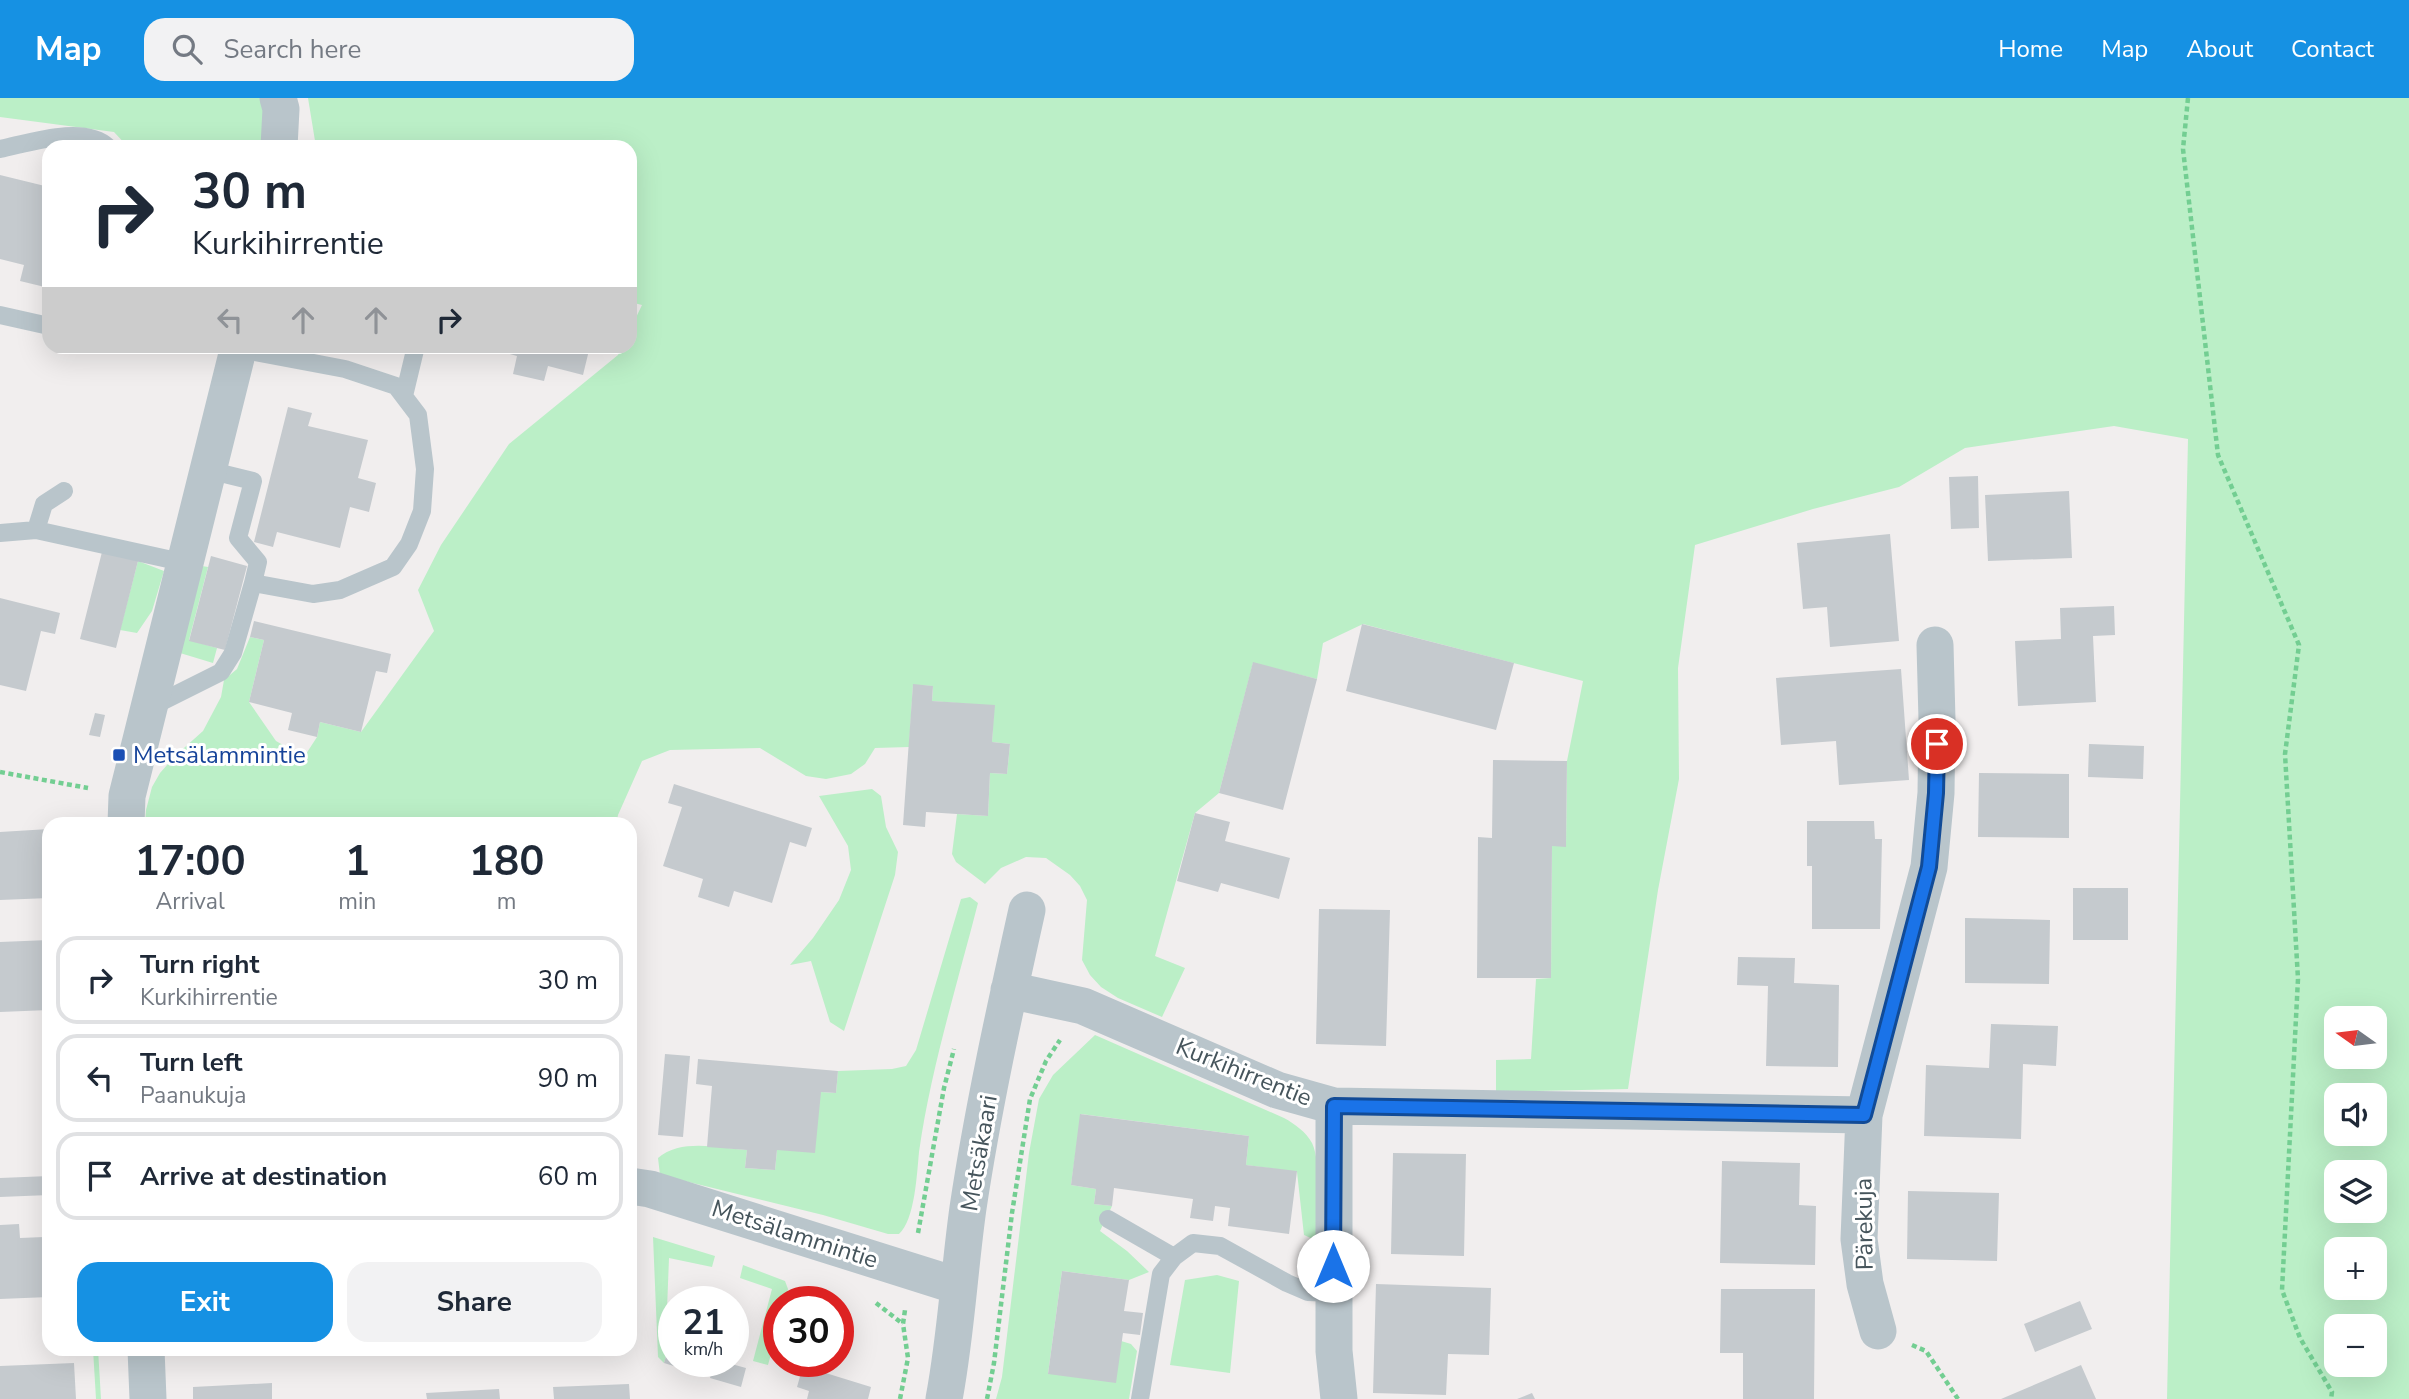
<!DOCTYPE html>
<meta charset="utf-8">
<style>
:root{--surface:#fff;--page:#f2f2f3;--text:#1f2937;--muted:#747a83;--line:#e0e1e3;--accent:#1691e3}
body{margin:0;font-family:"Nunito Sans",sans-serif;background:var(--page);color:var(--text);height:100vh;display:flex;flex-direction:column;font-size:26px;white-space:nowrap}
*{box-sizing:border-box;margin:0}
p{font-size:23px;color:var(--muted)}
.icon{flex:none;width:38px;height:38px;fill:none;stroke:currentColor;stroke-width:2;stroke-linecap:round;stroke-linejoin:round}
.map{position:relative;flex:1;overflow:hidden}
.sheet{position:absolute;left:42px;top:719px;width:595px;height:539px;display:flex;flex-direction:column;background:var(--surface);border-radius:21px;box-shadow:0 7px 28px #0002}
.sheet>*{flex:none}
.top-card{position:absolute;left:42px;top:42px;width:595px;height:214px;border-radius:21px;box-shadow:0 7px 28px #0002;background:#fff;color:var(--text);overflow:hidden}
.needle{width:46px;rotate:284deg}
.tools{position:absolute;left:2324px;top:908px;display:grid;gap:14px}
.tools a{display:grid;place-items:center;width:63px;height:63px;border-radius:14px;background:var(--surface);box-shadow:0 7px 28px #0002;font-size:35px}
.speed{position:absolute;left:658px;top:1188px;display:flex;gap:14px;font-size:35px;font-weight:700;text-align:center}
.speed>*{display:grid;place-content:center;width:91px;height:91px;border-radius:50%;background:var(--surface);box-shadow:0 7px 28px #0002;line-height:1}
.speed small{font-size:18px;font-weight:400}
.speed .limit{border:10px solid #d22;background:#fff;color:#111}
.pin{position:absolute;display:grid;place-items:center;width:60px;height:60px;color:#fff;margin:-30px;border:4px solid #fff;border-radius:50%;box-shadow:0 2px 7px #0007}
.me{position:absolute;width:77px;margin:-38px;rotate:0deg;stroke-linejoin:round;filter:drop-shadow(0 0 5px #0008)}
.turn{display:flex;align-items:center;gap:24px;height:147px;padding:0 35px;font-size:32px}
.turn .icon{width:91px;height:91px;stroke-width:2.5}
.turn b{display:block;font-size:49px;line-height:60px}
.lanes{display:flex;align-items:center;height:66px;padding:0 35px;background:#0003;justify-content:center;gap:35px;direction:ltr}
.lanes .off{opacity:.35}
.eta{display:flex;justify-content:space-evenly;align-items:center;height:119px;text-align:center}
.eta b{font-size:42px;font-weight:700;line-height:49px}
.button{display:flex;gap:14px;margin-top:auto;padding:14px 35px}
.button a{flex:1;height:80px;border-radius:21px;background:var(--accent);color:#fff;font-size:28px;font-weight:700;line-height:80px;text-align:center}
.button a+a{background:var(--page);color:var(--text)}
ul{padding:0;list-style:none}
li{display:flex;align-items:center;gap:21px;height:88px;margin:0 14px 10px;padding:0 21px;border:4px solid var(--line);border-radius:21px}
li div{flex:1}
li b{display:block;font-size:26px}
li em{font-style:normal}
header{display:flex;align-items:center;gap:42px;box-sizing:border-box;height:98px;padding:0 35px;background:var(--accent);color:#fff}
header strong{font-size:33px}
nav{display:flex;gap:38px;margin-inline-start:auto;font-size:24px}
.search{width:490px;height:63px;background:var(--page);display:flex;align-items:center;gap:18px;box-sizing:border-box;padding:0 24px;border-radius:21px;color:var(--muted);font-size:26px}
.map>svg:first-child{display:block}
.green{fill:#bbefc7;fill-rule:evenodd}
.building{fill:#c5cace}
.lines{fill:none;stroke-linecap:round;stroke-linejoin:round}
.path{stroke:#73ce92;stroke-width:4.5;stroke-dasharray:5 3.5;stroke-linecap:butt}
.lane{stroke:#b9c5cb;stroke-width:18}
.street{stroke:#b9c5cb;stroke-width:37}
.route-casing{stroke:#114b97;stroke-width:18}
.route{stroke:#1a73e8;stroke-width:12}
.transit-dot{fill:#1a4fb4;stroke:#fff;stroke-width:2.5}
.labels{text-anchor:middle;dominant-baseline:central;stroke-width:6;stroke-linejoin:round;paint-order:stroke}
.transit-label{font-size:24px;fill:#164399;stroke:#fff;text-anchor:start}
.street-label{font-size:24px;fill:#46555c;stroke:#fff}
</style>
<header>
<strong>Map</strong>
<div class="search"><svg class="icon" aria-label="search" viewBox="0 0 24 24"><circle cx="10" cy="10" r="6"/><path d="M15 15l6 6"/></svg>Search here</div>
<nav><a>Home</a><a>Map</a><a>About</a><a>Contact</a></nav>
</header>
<div class="map">
<svg width="2409" height="1301" viewBox="0 0 2409 1301">
<rect width="100%" height="100%" fill="#f1eeee"/>
<!-- green -->
<path class="green" d="M0,0H260L268,34L266,49H128L114,34L0,19Z
M308,0H2409V1301H2167L2188,341L2114,328L1965,350L1899,389L1813,411L1695,447L1678,570L1679,681L1658,792L1628,991L1496,994V962L1531,961L1536,881L1551,880L1552,748H1566L1567,663L1583,583L1363,526L1323,545L1317,581L1253,565L1219,695L1195,715L1155,858L1185,870L1162,919L1118,900L1101,889L1090,877L1082,862L1087,802L1080,788L1070,777L1046,760L1026,759L1001,770L985,786L956,764L952,756L957,716L988,718L990,675L1007,676L1010,646L992,644L994,608L932,603L933,588L913,587L909,649L875,650L865,666L851,676L826,681L806,678L760,650L670,652L642,663L618,717L616,726H145L146,712L152,689L160,675L175,658L203,633L221,599L224,582L237,571L250,539L264,542L249,604L276,643L304,659L317,639L320,624L361,634L434,533L418,492L441,447L509,346L618,257L622,249L630,248V232L642,207L630,204V49H316ZM2336,920H2375V959H2336ZM2336,998H2375V1036H2336ZM2336,1074H2375V1113H2336ZM2336,1152H2375V1190H2336ZM2336,1228H2375V1267H2336Z
M138,463L164,473L152,513L137,535L120,532Z
M202,468L208,469L189,542L217,550L213,565L180,555Z
M872,691L881,698L886,729L898,754L895,777L844,933L830,924L811,863L790,867L813,840L839,802L851,772L848,748L819,698Z
M970,799L978,805C957,887 931,970 919,1054C917,1075 915,1122 899,1136H888L823,1117L660,1077L658,1060C681,1040 719,1050 747,1052L745,1070L775,1072L777,1052L821,994L836,995L838,973L892,971L906,968L916,952L961,801Z
M1095,937L1284,1020C1295,1026 1306,1034 1312,1045C1322,1066 1317,1118 1317,1143L1304,1137L1297,1074L1246,1067L1249,1038L1081,1016L1071,1087L1096,1091L1094,1106L1112,1108L1100,1133L1127,1153L1149,1174L1129,1182L1062,1173L1048,1276L1121,1243L1131,1246L1137,1253L1129,1301H996L1002,1279L1029,1055L1039,1001L1053,977Z
M653,1139L715,1158L712,1169L669,1160L666,1237L670,1246L664,1265L658,1259Z
M743,1167L785,1183L788,1191L785,1204H779V1227L768,1267L753,1263L772,1191L740,1180Z
M1217,1177L1239,1183L1230,1275L1170,1267L1185,1182Z
M93,1251H98L101,1301H96Z"/>
<!-- building -->
<path class="building" d="M0,77L49,89V190L20,183L24,167L0,161Z
M482,248H590L583,277L548,268L544,283L513,276L517,258Z
M288,309L312,315L308,328L368,342L358,380L376,385L369,414L350,409L340,450L277,434L273,449L254,444Z
M1978,378L1979,430L1951,431L1949,379Z
M2069,393L2072,460L1988,463L1985,397Z
M1890,436L1899,543L1830,549L1827,509L1803,511L1797,445Z
M102,454L138,463L116,550L80,541Z
M211,458L247,468L225,552L189,543Z
M0,500L60,515L55,536L41,533L26,593L0,587Z
M2114,508L2115,537L2093,538L2096,604L2018,608L2015,543L2061,541L2060,510Z
M254,523L391,556L387,575L376,573L361,634L320,624L317,639L288,632L292,615L249,604L264,542L250,539Z
M1362,526L1514,565L1496,632L1346,593Z
M1253,564L1317,581L1283,712L1219,695Z
M1901,571L1909,682L1839,687L1836,643L1781,647L1776,580Z
M913,586L933,588L932,603L995,607L992,644L1010,646L1007,676L990,675L988,718L926,714L925,729L903,727Z
M95,615L105,617L100,639L89,637Z
M2089,646L2144,648L2143,681L2088,679Z
M1493,662L1567,663L1566,749L1552,748L1551,880H1477L1478,739L1492,740Z
M1979,675L2069,676V740L1978,739Z
M674,686L812,730L806,749L790,744L772,805L734,793L729,809L698,799L703,781L663,768L682,709L668,705Z
M1195,715L1230,724L1225,743L1290,760L1279,801L1221,785L1218,794L1177,783Z
M1807,723H1874L1875,741H1882L1880,831H1812V768H1807Z
M49,731V800L0,802V734Z
M2073,790H2128V842H2073Z
M1319,811L1390,812L1386,948L1316,946Z
M1965,820L2050,822L2049,886L1965,885Z
M49,842V912L0,914V844Z
M1738,859L1795,860L1794,885L1839,887L1838,969L1766,968L1768,888L1737,887Z
M1991,926L2058,928L2056,968L2023,966L2021,1041L1924,1038L1926,967L1989,970Z
M665,956L690,958L683,1039L658,1037Z
M698,961L838,973L836,995L821,994L815,1055L777,1052L775,1072L745,1070L747,1052L707,1049L712,988L696,986Z
M1080,1016L1249,1038L1246,1067L1297,1073L1289,1136L1228,1128L1230,1110L1215,1108L1213,1123L1190,1120L1193,1101L1114,1090L1112,1108L1094,1106L1096,1091L1071,1087Z
M1393,1055L1466,1056L1464,1158L1391,1156Z
M1722,1063L1800,1065L1799,1107L1816,1108L1815,1167L1720,1165Z
M49,1078V1097L0,1099V1080Z
M1908,1093L1999,1095L1997,1163L1907,1161Z
M19,1126L20,1140L44,1139L43,1127H49V1199L0,1201V1127Z
M1062,1173L1129,1182L1124,1213L1143,1215L1140,1237L1123,1235L1116,1285L1048,1276Z
M1376,1186L1491,1190L1489,1257L1448,1256L1446,1297L1373,1295Z
M1721,1191H1815L1814,1301H1743V1255H1720Z
M2080,1203L2092,1231L2035,1254L2024,1226Z
M670,1246L674,1247V1264H704L699,1276L664,1265Z
M714,1264H724L746,1270L741,1289L710,1280Z
M74,1265L76,1301H0V1268Z
M2081,1267L2096,1301H2001Z
M803,1268L871,1289L868,1301H807L809,1293L797,1289Z
M272,1285V1301H193V1289Z
M629,1286L630,1301H554L553,1289Z
M499,1291L500,1301H427L426,1295Z
M1532,1295L1535,1301H1517Z"/>
<g class="lines">
<!-- path -->
<path class="path" d="M2188,0L2183,51L2218,357L2299,547L2285,656L2298,881L2282,1192L2300,1240L2332,1294L2331,1301
M0,674L88,690
M918,1135L944,990L954,951
M876,1205L903,1226
M1912,1247L1926,1253L1958,1301
M900,1301L908,1260L903,1226L905,1212
M987,1301L994,1265L1012,1115L1030,1001L1046,963L1060,942"/>
<!-- lane -->
<path class="lane" d="M0,51C29,45 84,26 108,49
M0,217L49,228
M404,298L416,248
M208,372L253,383L238,440L258,464L253,485
M64,393L44,406L36,432L186,465
M0,435L36,432
M151,609L221,574L233,555L253,485L313,496L340,492L393,469L409,446L422,413L425,371L418,317L396,288L345,271L234,250
M1108,1121L1174,1159
M1140,1301L1161,1176L1174,1159L1193,1145L1220,1148L1287,1185L1308,1194L1333,1195"/>
<!-- street -->
<path class="street" d="M278,0L281,11L279,49
M126,726L127,698L239,248
M1009,892L1083,908L1277,992L1334,1008L1864,1017
M1334,1008V1253L1339,1301
M630,1088L650,1091L958,1188
M1878,1233L1865,1186L1859,1141L1864,1017L1929,769L1936,695L1937,622L1935,547
M146,1251L148,1301
M944,1301C956,1238 959,1174 968,1110C983,1010 1005,911 1027,812"/>
</g>
<g class="lines">
<defs>
<path id="route" d="M1333,1168L1334,1008L1864,1017L1929,769L1936,695L1937,646"/>
</defs>
<!-- route casing -->
<use href="#route" class="route-casing"/>
<!-- route -->
<use href="#route" class="route"/>
</g>
<!-- markers -->
<rect class="transit-dot" x="112" y="650" width="14" height="14" rx="3.5"/>
<g class="labels">
<!-- transit labels -->
<g class="transit-label">
<text x="133" y="657">Metsälammintie</text>
</g>
<!-- street labels -->
<g class="street-label">
<text transform="translate(1244 974) rotate(22)">Kurkihirrentie</text>
<text transform="translate(979 1055) rotate(-80)">Metsäkaari</text>
<text transform="translate(1864 1126) rotate(-91)">Pärekuja</text>
<text transform="translate(795 1136) rotate(18)">Metsälammintie</text>
</g>
</g>
</svg>
<div class="tools">
<a><svg class="needle" viewBox="-14 -14 28 28"><path d="M0-13l5 13h-10z" fill="#e53935"/><path d="M0 13l5-13h-10z" fill="#747a83"/></svg></a>
<a><svg class="icon" aria-label="sound" viewBox="0 0 24 24"><path d="M4 9h4l5-4v14l-5-4H4zM17 9q2 3 0 6"/></svg></a>
<a><svg class="icon" aria-label="layers" viewBox="0 0 24 24"><path d="M12 4l9 5-9 5-9-5zM3 14l9 5 9-5"/></svg></a>
<a>+</a>
<a>−</a>
</div>
<div class="speed"><div>21<small>km/h</small></div><div class="limit">30</div></div>
<div class="pin" style="left:1937px;top:646px;background:#d93025"><svg class="icon" aria-label="arrive" viewBox="0 0 24 24"><path d="M6 21V4h12l-3 4 3 4H6"/></svg></div>
<svg class="me" style="left:1333px;top:1168px" viewBox="-20 -20 40 40"><circle r="19" fill="#fff"/><path d="M0-13L10 11 0 6-10 11z" fill="#1a73e8"/></svg>
<div class="top-card">
<div class="turn"><svg class="icon" aria-label="right" viewBox="0 0 24 24"><path d="M7 20v-9h11M14 6l5 5-5 5"/></svg><div><b>30 m</b>Kurkihirrentie</div></div>
<div class="lanes"><svg class="icon off" aria-label="left" viewBox="0 0 24 24"><path d="M17 20v-9H6M10 6l-5 5 5 5"/></svg><svg class="icon off" aria-label="ahead" viewBox="0 0 24 24"><path d="M12 20V5M6 11l6-6 6 6"/></svg><svg class="icon off" aria-label="ahead" viewBox="0 0 24 24"><path d="M12 20V5M6 11l6-6 6 6"/></svg><svg class="icon" aria-label="right" viewBox="0 0 24 24"><path d="M7 20v-9h11M14 6l5 5-5 5"/></svg></div>
</div>
<section class="sheet">
<div class="eta">
<div><b>17:00</b><p>Arrival</p></div>
<div><b>1</b><p>min</p></div>
<div><b>180</b><p>m</p></div>
</div>
<ul>
<li><svg class="icon" aria-label="right" viewBox="0 0 24 24"><path d="M7 20v-9h11M14 6l5 5-5 5"/></svg><div><b>Turn right</b><p>Kurkihirrentie</p></div><em>30 m</em></li>
<li><svg class="icon" aria-label="left" viewBox="0 0 24 24"><path d="M17 20v-9H6M10 6l-5 5 5 5"/></svg><div><b>Turn left</b><p>Paanukuja</p></div><em>90 m</em></li>
<li><svg class="icon" aria-label="arrive" viewBox="0 0 24 24"><path d="M6 21V4h12l-3 4 3 4H6"/></svg><div><b>Arrive at destination</b></div><em>60 m</em></li>
</ul>
<div class="button"><a>Exit</a><a>Share</a></div>
</section>
</div>
